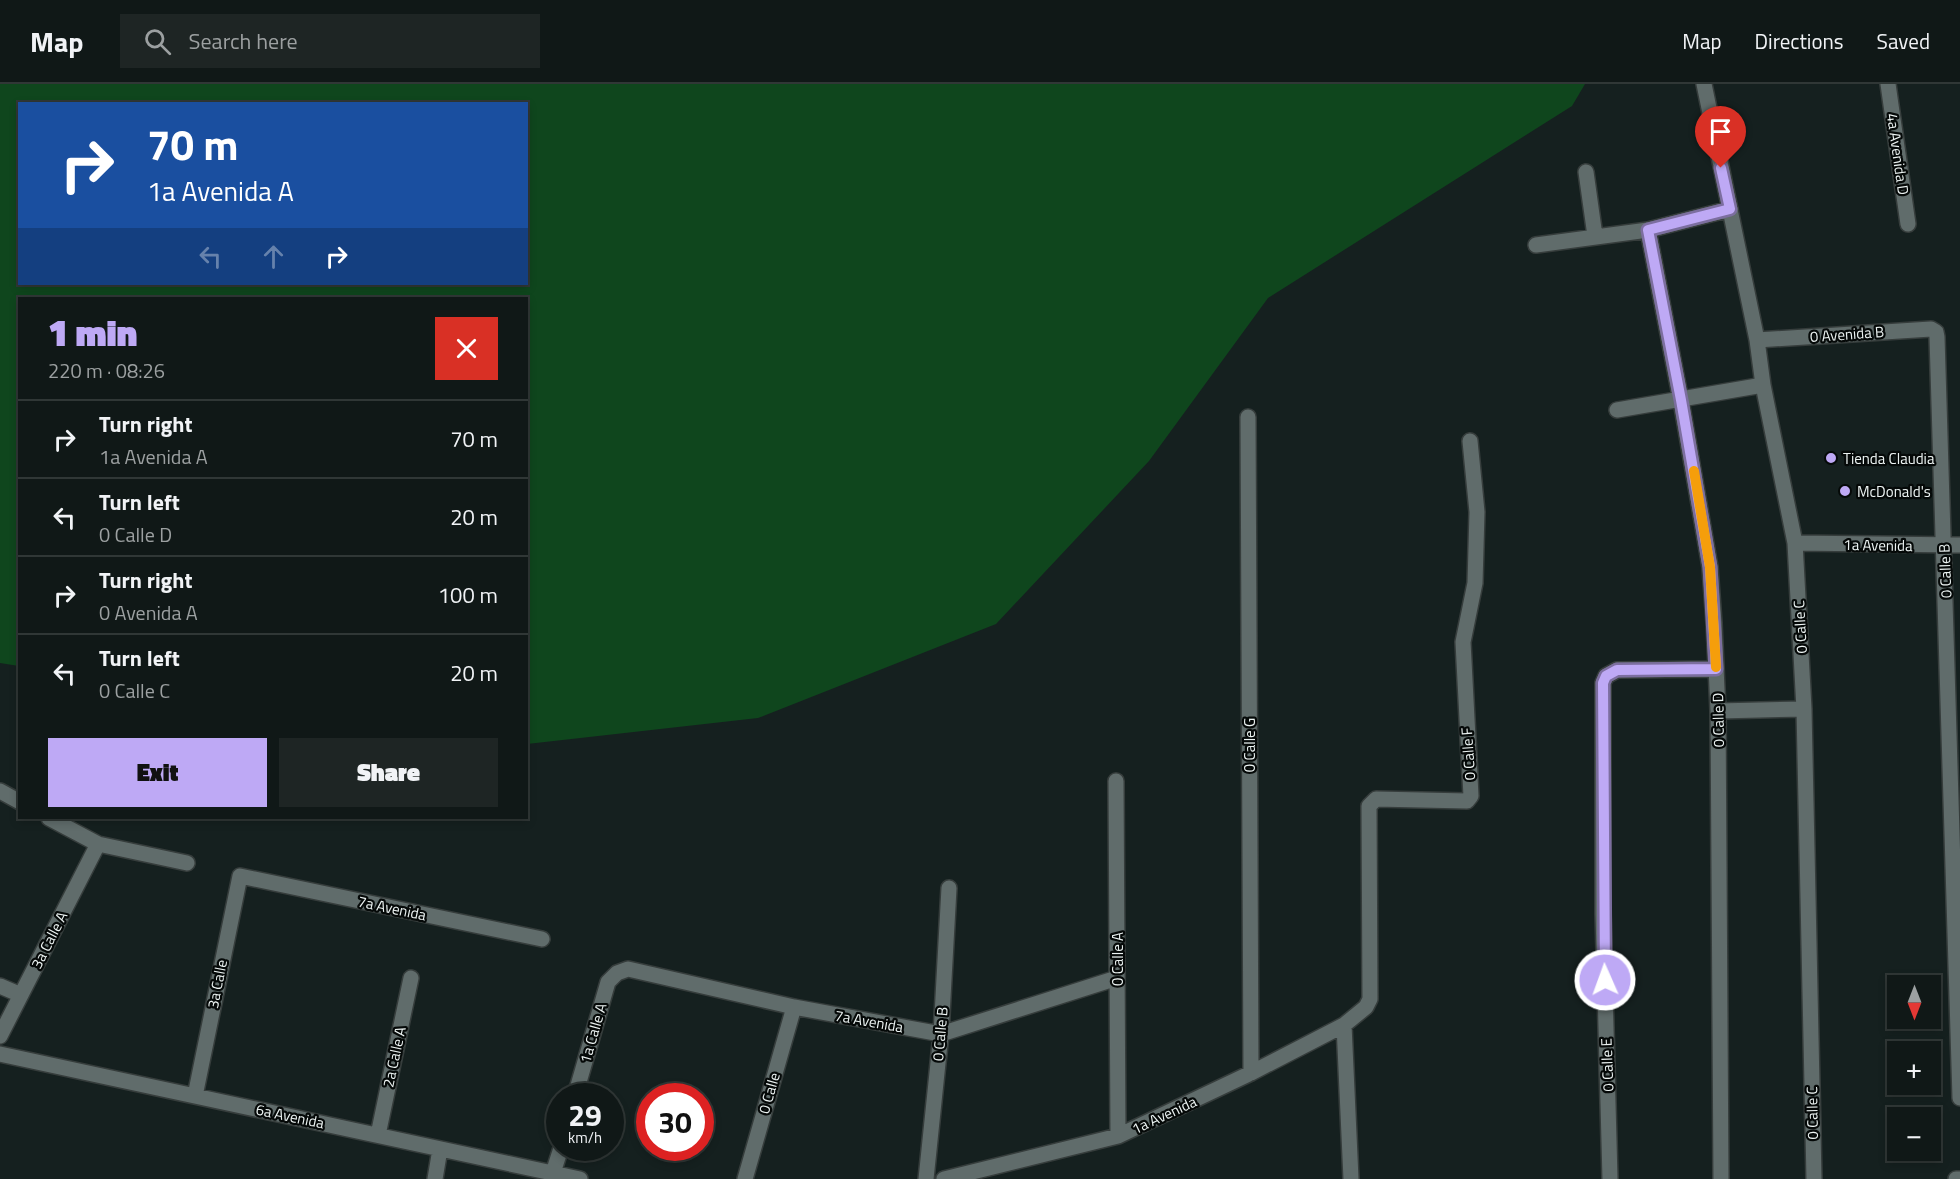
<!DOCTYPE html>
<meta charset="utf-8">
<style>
:root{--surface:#101817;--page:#1e2524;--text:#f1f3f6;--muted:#9ca0a1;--line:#303736;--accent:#bea9f5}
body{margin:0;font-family:"Titillium Web",sans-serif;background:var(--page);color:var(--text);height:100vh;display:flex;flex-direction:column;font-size:22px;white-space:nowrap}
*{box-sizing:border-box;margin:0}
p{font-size:20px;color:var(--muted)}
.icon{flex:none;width:33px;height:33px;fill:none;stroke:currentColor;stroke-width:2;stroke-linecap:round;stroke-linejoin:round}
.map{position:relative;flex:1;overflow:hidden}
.drawer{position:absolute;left:18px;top:213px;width:510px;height:522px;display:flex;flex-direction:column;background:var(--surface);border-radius:0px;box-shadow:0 3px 9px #0003,0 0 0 2px var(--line)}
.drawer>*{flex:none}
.guide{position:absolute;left:18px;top:18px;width:510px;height:183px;border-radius:0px;box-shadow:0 3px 9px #0003,0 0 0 2px var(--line);background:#1a4fa0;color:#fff;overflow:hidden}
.needle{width:39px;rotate:180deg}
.tools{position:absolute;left:1887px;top:891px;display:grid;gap:12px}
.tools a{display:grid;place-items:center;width:54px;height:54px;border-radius:0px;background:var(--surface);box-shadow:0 3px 9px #0003,0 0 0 2px var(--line);font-size:30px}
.speed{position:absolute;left:546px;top:999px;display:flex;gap:12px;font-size:30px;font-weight:700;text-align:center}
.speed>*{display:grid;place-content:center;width:78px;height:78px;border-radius:50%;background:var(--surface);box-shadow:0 3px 9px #0003,0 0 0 2px var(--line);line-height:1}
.speed small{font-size:15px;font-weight:400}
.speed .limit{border:9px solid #d22;background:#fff;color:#111}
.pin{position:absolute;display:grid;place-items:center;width:51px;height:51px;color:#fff;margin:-62px -26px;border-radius:50% 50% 50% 0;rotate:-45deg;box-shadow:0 0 6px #0007}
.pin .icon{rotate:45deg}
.me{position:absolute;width:66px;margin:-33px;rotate:358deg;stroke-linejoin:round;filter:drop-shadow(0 0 4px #0008)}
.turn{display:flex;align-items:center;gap:21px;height:126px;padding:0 30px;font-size:27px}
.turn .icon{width:78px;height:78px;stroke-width:2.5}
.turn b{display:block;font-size:42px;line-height:51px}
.lanes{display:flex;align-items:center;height:57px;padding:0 30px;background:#0003;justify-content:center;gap:30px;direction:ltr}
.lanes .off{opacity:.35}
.round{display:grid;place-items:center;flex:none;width:63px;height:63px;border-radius:0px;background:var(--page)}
.headline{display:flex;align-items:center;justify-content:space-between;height:102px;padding:0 30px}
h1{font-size:36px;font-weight:800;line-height:45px;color:var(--accent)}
.action{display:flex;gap:12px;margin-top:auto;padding:12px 30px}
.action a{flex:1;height:69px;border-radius:0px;background:var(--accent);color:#111;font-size:24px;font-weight:800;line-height:69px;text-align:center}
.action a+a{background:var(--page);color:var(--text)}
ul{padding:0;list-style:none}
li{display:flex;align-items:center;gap:18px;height:78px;padding:0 30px;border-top:2px solid var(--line)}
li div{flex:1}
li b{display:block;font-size:22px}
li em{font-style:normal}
header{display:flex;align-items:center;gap:36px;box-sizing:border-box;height:84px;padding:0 30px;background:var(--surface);border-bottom:2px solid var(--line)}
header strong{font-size:28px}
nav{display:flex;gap:33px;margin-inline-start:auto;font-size:21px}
.search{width:420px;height:54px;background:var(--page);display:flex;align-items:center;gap:15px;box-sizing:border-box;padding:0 21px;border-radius:0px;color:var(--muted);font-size:22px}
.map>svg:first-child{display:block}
.green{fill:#0f461d;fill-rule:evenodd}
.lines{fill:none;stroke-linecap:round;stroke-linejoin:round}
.minor-casing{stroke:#363d3c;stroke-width:18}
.minor{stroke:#606c6b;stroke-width:15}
.route-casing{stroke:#7c6e9f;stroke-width:15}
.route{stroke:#bea9f5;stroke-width:10}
.slow{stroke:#f59e0b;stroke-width:10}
.poi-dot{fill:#bea9f5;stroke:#050908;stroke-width:2}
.labels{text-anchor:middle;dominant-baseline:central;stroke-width:4.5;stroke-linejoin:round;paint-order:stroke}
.street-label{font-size:15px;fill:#edf4f3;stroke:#050908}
.poi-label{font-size:15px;fill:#edf4f3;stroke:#050908;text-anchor:start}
</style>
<header>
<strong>Map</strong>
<div class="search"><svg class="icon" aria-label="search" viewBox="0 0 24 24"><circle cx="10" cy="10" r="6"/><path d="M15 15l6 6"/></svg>Search here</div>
<nav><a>Map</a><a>Directions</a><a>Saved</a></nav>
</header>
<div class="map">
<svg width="1960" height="1095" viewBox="0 0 1960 1095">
<rect width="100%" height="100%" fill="#15201f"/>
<!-- green -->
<path class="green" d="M0,0H1585L1572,22L1268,214L1149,377L996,540L758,634L527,660L526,214H20L19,582L0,579ZM20,20H526V200H20Z"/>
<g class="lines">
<defs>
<path id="minor" d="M1704,0L1757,256L1763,301L1795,459L1804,625L1814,1095
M1888,0L1908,140
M1586,88L1595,152
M1648,146L1681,317L1710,483L1714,539L1718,627L1721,1095
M1536,161L1648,146L1730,125
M1757,256L1931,245L1936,248L1937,253L1960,1014
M1617,326L1763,301
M1248,333L1251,989
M1795,459L1960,461
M1718,627L1804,625
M1116,697L1118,1052
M0,707L20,718
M49,734L98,760L187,779
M0,902L21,911
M1344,941L1351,1095
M0,952L98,760
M0,970L580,1095
M195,1012L240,792L542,855
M575,1012L608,898L617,889L628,885L794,923L941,950L1117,894
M378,1051L411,894
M553,1089L561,1064
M435,1095L440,1065
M745,1095L794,923
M926,1095L941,950L949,804
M944,1095L1118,1052L1251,989L1344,941L1366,923L1370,915L1369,722L1376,715L1467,717L1471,712L1463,558L1475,499L1477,428L1470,357
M1610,1095L1603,830V599L1606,592L1617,586L1716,585
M1956,1095H1960"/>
</defs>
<!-- minor casing -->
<use href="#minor" class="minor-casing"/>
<!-- minor -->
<use href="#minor" class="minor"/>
</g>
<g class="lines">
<defs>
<path id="route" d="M1605,896L1603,599L1606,592L1617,586L1716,585L1710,483L1681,316L1648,146L1730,125L1721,84"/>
</defs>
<!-- route casing -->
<use href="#route" class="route-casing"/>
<!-- route -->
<use href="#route" class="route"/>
<!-- slow -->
<path class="slow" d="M1694,387L1710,483L1716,583"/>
</g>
<!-- markers -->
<g class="poi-dot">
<circle cx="1831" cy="374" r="6"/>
<circle cx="1845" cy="407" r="6"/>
</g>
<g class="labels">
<!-- street labels -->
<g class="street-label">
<text transform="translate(1898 70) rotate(82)">4a Avenida D</text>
<text transform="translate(1847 250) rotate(-4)">0 Avenida B</text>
<text transform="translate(1878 461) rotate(1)">1a Avenida</text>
<text transform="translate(1945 487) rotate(-92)">0 Calle B</text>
<text transform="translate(1800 543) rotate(-93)">0 Calle C</text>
<text transform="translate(1718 636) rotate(-91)">0 Calle D</text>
<text transform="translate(1249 661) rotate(-90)">0 Calle G</text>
<text transform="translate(1468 670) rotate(-94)">0 Calle F</text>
<text transform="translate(392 824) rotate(12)">7a Avenida</text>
<text transform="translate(49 856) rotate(-63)">3a Calle A</text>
<text transform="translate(1117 875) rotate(-90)">0 Calle A</text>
<text transform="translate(217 900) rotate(-79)">3a Calle</text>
<text transform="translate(869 937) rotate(10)">7a Avenida</text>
<text transform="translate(593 949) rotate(-74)">1a Calle A</text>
<text transform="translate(940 950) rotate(-85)">0 Calle B</text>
<text transform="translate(394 973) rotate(-78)">2a Calle A</text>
<text transform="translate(1607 981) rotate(-92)">0 Calle E</text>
<text transform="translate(769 1009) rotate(-74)">0 Calle</text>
<text transform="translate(1812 1029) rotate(-91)">0 Calle C</text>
<text transform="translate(1164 1031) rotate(-25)">1a Avenida</text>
<text transform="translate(290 1032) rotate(12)">6a Avenida</text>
</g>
<!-- poi labels -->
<g class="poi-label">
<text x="1843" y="374">Tienda Claudia</text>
<text x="1857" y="407">McDonald's</text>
</g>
</g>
</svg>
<div class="tools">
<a><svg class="needle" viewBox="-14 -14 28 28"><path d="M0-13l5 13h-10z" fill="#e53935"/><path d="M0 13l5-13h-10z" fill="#9ca0a1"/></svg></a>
<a>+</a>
<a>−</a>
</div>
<div class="speed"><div>29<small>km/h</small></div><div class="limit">30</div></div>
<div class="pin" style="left:1721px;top:84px;background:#d93025"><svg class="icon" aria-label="arrive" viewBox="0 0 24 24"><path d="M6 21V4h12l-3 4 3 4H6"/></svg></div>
<svg class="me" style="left:1605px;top:896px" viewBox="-20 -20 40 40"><circle r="17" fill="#bea9f5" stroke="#fff" stroke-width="3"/><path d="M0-11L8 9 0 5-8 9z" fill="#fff"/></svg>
<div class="guide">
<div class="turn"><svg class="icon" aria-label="right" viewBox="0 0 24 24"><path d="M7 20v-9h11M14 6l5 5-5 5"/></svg><div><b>70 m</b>1a Avenida A</div></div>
<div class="lanes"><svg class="icon off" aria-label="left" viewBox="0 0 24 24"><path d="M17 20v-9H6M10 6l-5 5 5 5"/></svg><svg class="icon off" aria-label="ahead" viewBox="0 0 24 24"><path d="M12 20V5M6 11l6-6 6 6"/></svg><svg class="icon" aria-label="right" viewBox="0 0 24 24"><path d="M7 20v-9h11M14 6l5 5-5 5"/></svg></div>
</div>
<section class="drawer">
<div class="headline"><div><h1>1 min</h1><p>220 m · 08:26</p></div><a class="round" style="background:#d93025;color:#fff"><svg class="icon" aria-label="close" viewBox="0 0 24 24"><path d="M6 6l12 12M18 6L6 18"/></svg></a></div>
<ul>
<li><svg class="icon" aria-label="right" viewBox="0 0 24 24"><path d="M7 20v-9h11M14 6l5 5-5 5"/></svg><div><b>Turn right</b><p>1a Avenida A</p></div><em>70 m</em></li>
<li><svg class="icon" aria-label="left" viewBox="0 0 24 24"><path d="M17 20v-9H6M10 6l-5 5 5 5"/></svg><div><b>Turn left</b><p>0 Calle D</p></div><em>20 m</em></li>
<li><svg class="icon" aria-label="right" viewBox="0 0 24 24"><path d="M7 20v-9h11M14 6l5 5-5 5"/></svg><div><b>Turn right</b><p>0 Avenida A</p></div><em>100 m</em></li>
<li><svg class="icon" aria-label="left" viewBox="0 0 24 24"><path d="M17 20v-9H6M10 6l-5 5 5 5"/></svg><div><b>Turn left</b><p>0 Calle C</p></div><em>20 m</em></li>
</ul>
<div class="action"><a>Exit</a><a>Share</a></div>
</section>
</div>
